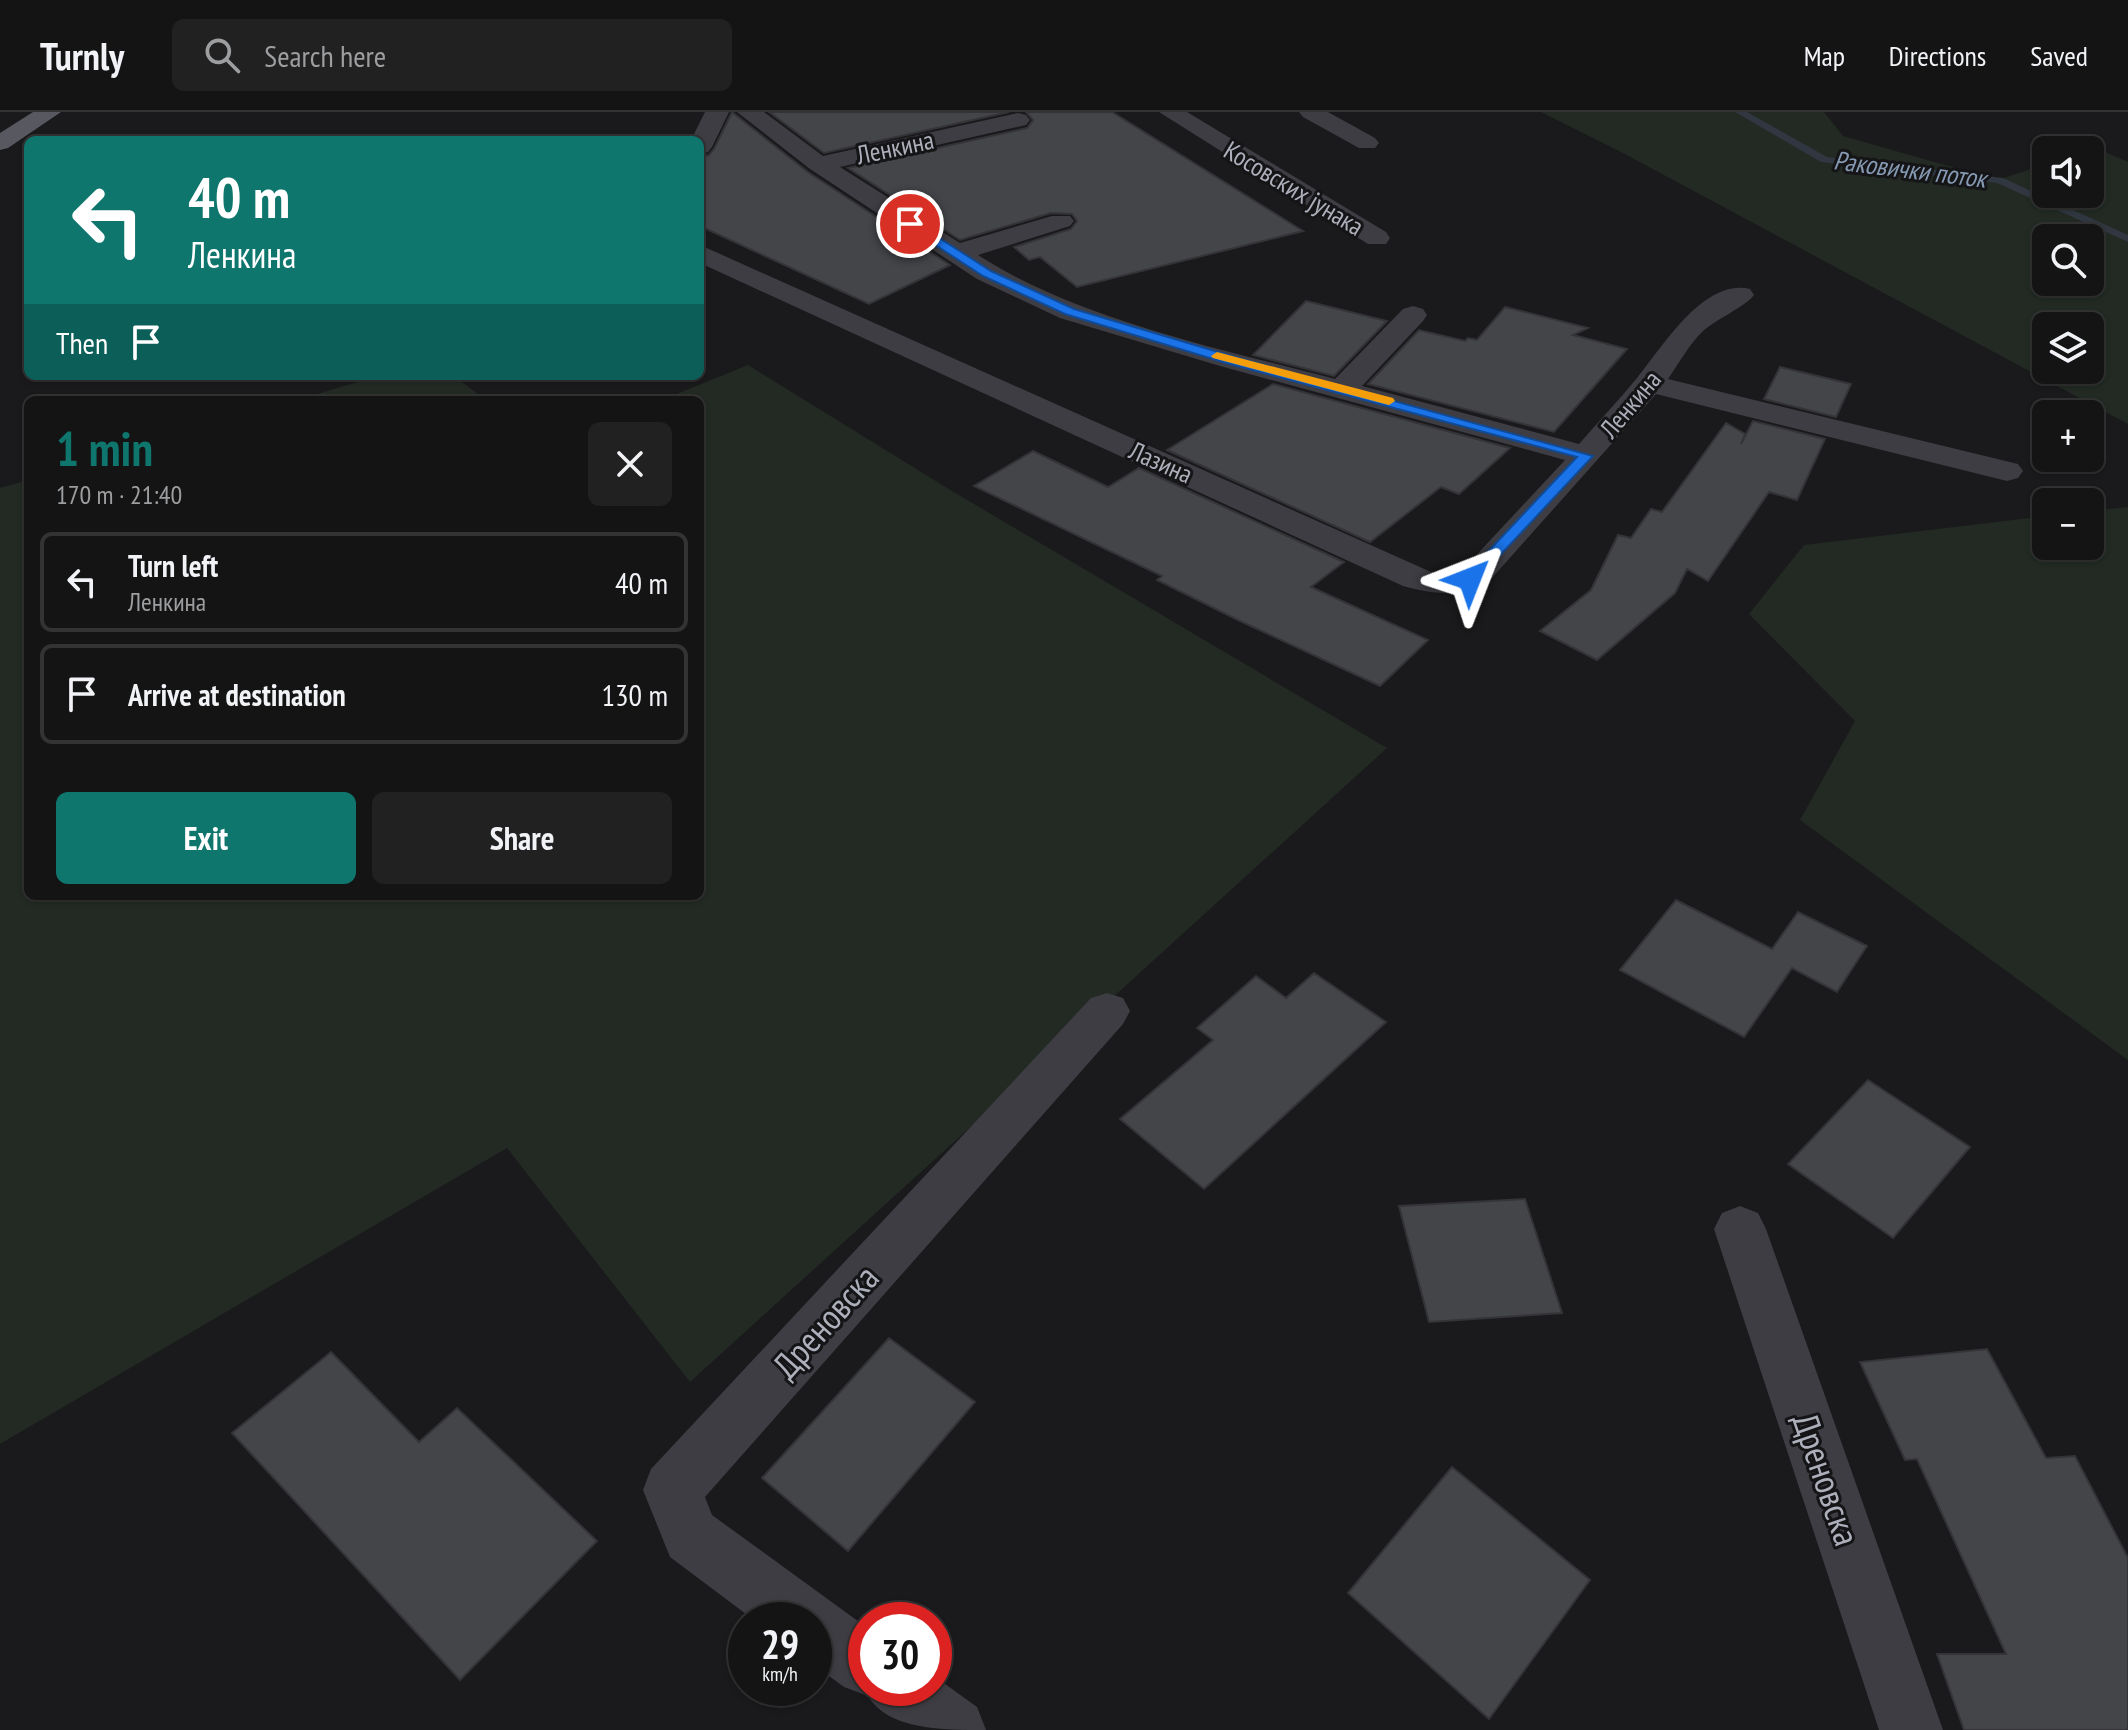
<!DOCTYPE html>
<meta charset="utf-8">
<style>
:root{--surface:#141415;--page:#212122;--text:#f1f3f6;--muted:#9d9ea0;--line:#333334;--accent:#0f766e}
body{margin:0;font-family:"PT Sans Narrow",sans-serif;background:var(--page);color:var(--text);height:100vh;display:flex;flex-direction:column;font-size:30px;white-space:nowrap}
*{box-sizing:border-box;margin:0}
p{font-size:26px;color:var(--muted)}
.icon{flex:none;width:44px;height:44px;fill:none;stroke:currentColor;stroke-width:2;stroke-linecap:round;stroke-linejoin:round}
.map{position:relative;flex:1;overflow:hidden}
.panel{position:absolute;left:24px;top:284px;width:680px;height:504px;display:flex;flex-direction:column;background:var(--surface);border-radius:12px;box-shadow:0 2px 6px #0004,0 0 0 2px var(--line)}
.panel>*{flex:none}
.banner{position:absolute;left:24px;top:24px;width:680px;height:244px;border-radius:12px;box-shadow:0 2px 6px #0004,0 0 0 2px var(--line);background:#0f766e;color:#fff;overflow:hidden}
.buttons{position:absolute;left:2032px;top:24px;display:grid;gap:16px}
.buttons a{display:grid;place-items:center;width:72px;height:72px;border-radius:12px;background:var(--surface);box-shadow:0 2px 6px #0004,0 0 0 2px var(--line);font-size:40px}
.speed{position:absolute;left:728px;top:1490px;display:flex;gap:16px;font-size:40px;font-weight:700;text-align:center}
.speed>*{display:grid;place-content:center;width:104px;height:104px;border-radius:50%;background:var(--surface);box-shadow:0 2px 6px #0004,0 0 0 2px var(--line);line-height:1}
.speed small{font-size:20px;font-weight:400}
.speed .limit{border:12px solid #d22;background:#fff;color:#111}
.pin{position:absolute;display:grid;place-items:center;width:68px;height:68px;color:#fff;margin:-34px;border:4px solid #fff;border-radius:50%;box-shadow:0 2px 8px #0007}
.me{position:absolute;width:88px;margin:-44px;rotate:45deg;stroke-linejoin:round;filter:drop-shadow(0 0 6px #0008)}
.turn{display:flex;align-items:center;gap:28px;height:168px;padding:0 32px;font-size:36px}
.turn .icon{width:104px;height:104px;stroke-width:2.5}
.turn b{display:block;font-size:56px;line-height:68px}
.then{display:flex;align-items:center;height:76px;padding:0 32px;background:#0003;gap:16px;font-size:30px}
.round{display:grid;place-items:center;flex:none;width:84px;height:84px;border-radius:12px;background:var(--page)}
.summary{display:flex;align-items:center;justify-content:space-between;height:136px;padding:0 32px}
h1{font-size:48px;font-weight:800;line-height:60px;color:var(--accent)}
.primary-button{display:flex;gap:16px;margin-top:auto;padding:16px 32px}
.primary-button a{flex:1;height:92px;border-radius:12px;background:var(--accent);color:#fff;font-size:32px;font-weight:800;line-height:92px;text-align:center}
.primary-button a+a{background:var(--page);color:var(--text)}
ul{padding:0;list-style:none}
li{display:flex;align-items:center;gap:24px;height:100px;margin:0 16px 12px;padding:0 16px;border:4px solid var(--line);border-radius:12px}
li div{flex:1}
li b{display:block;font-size:30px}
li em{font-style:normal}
header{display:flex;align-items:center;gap:48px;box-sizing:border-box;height:112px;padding:0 40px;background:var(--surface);border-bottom:2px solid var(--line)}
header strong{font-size:38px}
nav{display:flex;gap:44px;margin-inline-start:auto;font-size:28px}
.search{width:560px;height:72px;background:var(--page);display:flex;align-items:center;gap:20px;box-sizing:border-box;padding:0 28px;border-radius:12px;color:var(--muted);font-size:30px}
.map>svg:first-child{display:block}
.green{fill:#222a23;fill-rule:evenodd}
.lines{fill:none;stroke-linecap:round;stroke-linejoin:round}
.stream{fill:#303740;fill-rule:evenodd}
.building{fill:#444549;stroke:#343438;stroke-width:2}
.minor{fill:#3d3d43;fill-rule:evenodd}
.major{fill:#575860;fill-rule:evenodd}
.route{fill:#1a73e8;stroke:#114b97;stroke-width:2}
.slow{fill:#f59e0b}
.labels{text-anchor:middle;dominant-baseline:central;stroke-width:6;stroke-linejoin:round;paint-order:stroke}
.far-street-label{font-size:26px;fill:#adb0bb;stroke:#151517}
.far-water-label{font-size:26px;font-style:italic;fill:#869ab3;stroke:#151517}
.near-street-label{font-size:36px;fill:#adb0bb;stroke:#151517}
</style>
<header>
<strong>Turnly</strong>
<div class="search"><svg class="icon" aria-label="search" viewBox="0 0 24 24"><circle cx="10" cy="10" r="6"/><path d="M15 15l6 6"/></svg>Search here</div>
<nav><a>Map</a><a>Directions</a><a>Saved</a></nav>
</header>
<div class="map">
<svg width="2128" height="1618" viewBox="0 0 2128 1618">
<rect width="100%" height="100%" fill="#1a1a1c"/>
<!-- green -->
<path class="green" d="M1541,0H1824L1843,24L1998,68L2046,52V82H2090V38H2084L2094,35L2128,50V312L1621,40ZM2046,126H2090V170H2046ZM2046,214H2090V258H2046Z
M748,253L952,379L1387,636L690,1270L507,1036L0,1332V376L28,368V784H700V288H662Z
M378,264H454L486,288H297Z
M2128,395V948L1800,708L1855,609L1749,502L1804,433L2046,404V434H2090V399Z"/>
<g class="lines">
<!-- stream -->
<path class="stream" d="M1735,0H1747L1827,45L2003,66L2128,123V130L1997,71L1821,50Z"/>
</g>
<!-- building -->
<path class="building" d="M732,0L808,60L950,153L869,192L700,114V45L709,43L714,37Z
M769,0H1009L824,41Z
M1026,0H1112L1303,119L1077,175L1040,145L1029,148L1014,135L1071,117L1077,109L1072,102L1051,101L960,128L848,56L1027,16L1033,8Z
M1306,189L1387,209L1334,264L1253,243Z
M1505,195L1588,216L1573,223L1627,237L1554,320L1368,272L1419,218L1465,229L1468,226L1477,228Z
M1780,255L1851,272L1836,305L1764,287Z
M1273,272L1510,336L1459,382L1441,375L1370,430L1167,338Z
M1753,309L1825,327L1797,388L1769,380L1708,469L1687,457L1675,481L1597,548L1540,519L1591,478L1618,423L1631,426L1651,397L1662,400L1726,311L1745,322L1741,332Z
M1033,339L1108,375L1139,356L1344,450L1311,475L1428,528L1380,574L1238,508L1157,468L1162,464L974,374Z
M1676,788L1772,837L1798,800L1867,834L1837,880L1792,856L1744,925L1620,858Z
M1314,861L1386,910L1204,1077L1120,1007L1213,928L1197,916L1256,864L1286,886Z
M1868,968L1970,1035L1893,1126L1788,1052Z
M1525,1087L1562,1201L1429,1210L1399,1094Z
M889,1226L975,1290L848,1439L762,1366Z
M1987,1237L2046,1346L2075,1344L2128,1446V1618H1964L1937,1542H2006L1917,1347L1905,1348L1860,1250Z
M331,1240L419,1330L457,1296L597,1429L460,1568L232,1321Z
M1452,1355L1590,1468L1489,1607L1348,1481Z"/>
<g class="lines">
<!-- minor -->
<path class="minor" d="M705,0H729L712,35L708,40L700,42V28H691Z
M737,0H764L823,44L1018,1L1026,3L1030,8L1026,13L840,55L960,131L1052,104H1070L1074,109L1070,114L978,143C1077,207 1221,237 1335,267L1403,197L1413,194L1423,197L1427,203L1423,209L1362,274L1579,332C1598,310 1618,289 1637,266C1662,236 1703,166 1750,177L1754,183C1745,195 1716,207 1702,220C1689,233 1679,251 1668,267L2018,352L2023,359L2018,366L2007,369L1656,282L1492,466C1463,486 1436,483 1403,474L700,151V133L1431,460L1451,461L1468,452L1565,348L1220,254L1060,206L977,167L810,57Z
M1159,0H1187L1386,120L1390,126L1386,132H1368Z
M1299,0H1328L1375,26L1379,31L1375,36H1359L1303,5Z
M1107,881L1123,886L1130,899L1123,912L705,1385L712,1403L866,1515V1576H934V1564L977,1595L986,1618C943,1618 888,1618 868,1584L844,1575L814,1553V1508H754L670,1445L643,1378L651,1357L1091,886Z
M1740,1094L1758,1101L1766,1117L1943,1618H1879L1714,1117L1722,1101Z"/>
<!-- major -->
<path class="major" d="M33,0H61L8,36L0,38V21Z"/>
</g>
<!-- route -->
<path class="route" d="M906,110H914L991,159L1074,197L1235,245L1593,344L1475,470H1465V464L1577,345L1226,251L1065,202L983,164L906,114Z"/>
<!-- slow -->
<path class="slow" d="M1217,240L1393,286L1395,289L1389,293L1213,246L1211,244Z"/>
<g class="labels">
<!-- far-street labels -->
<g class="far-street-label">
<text transform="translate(895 35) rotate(-12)">Ленкина</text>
<text transform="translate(1294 76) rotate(31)">Косовских јунака</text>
<text transform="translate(1630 292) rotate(-50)">Ленкина</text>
<text transform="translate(1161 350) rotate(24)">Лазина</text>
</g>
<!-- far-water labels -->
<g class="far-water-label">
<text transform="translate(1910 57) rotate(7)">Раковички поток</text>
</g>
<!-- near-street labels -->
<g class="near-street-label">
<text transform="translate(825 1209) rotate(-48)">Дреновска</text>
<text transform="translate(1827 1367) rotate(71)">Дреновска</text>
</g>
</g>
</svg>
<div class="buttons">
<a><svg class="icon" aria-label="sound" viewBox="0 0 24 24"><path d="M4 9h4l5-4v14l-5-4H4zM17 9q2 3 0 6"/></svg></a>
<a><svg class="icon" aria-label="search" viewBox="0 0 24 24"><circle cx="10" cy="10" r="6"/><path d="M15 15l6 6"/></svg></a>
<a><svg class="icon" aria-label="layers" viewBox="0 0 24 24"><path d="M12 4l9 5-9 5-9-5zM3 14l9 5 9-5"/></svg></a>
<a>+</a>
<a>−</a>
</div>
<div class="speed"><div>29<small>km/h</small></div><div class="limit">30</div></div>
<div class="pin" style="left:910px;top:112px;background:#d93025"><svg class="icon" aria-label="arrive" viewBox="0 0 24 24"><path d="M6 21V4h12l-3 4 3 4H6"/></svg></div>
<svg class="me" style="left:1470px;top:467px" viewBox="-20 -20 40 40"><path d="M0-17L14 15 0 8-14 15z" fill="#1a73e8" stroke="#fff" stroke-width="4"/></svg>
<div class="banner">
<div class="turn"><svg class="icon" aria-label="left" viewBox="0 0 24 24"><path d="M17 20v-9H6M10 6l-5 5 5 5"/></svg><div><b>40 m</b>Ленкина</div></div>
<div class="then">Then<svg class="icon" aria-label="arrive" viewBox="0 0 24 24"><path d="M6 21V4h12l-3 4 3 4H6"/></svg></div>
</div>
<section class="panel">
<div class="summary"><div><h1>1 min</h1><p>170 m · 21:40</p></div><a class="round"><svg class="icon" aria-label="close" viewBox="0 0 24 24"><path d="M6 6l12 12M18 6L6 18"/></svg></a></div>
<ul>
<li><svg class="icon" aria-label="left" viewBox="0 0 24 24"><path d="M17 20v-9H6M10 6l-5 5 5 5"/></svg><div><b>Turn left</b><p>Ленкина</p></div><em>40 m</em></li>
<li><svg class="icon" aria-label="arrive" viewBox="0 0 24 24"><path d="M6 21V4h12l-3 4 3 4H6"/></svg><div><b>Arrive at destination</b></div><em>130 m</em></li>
</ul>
<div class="primary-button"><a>Exit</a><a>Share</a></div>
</section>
</div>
